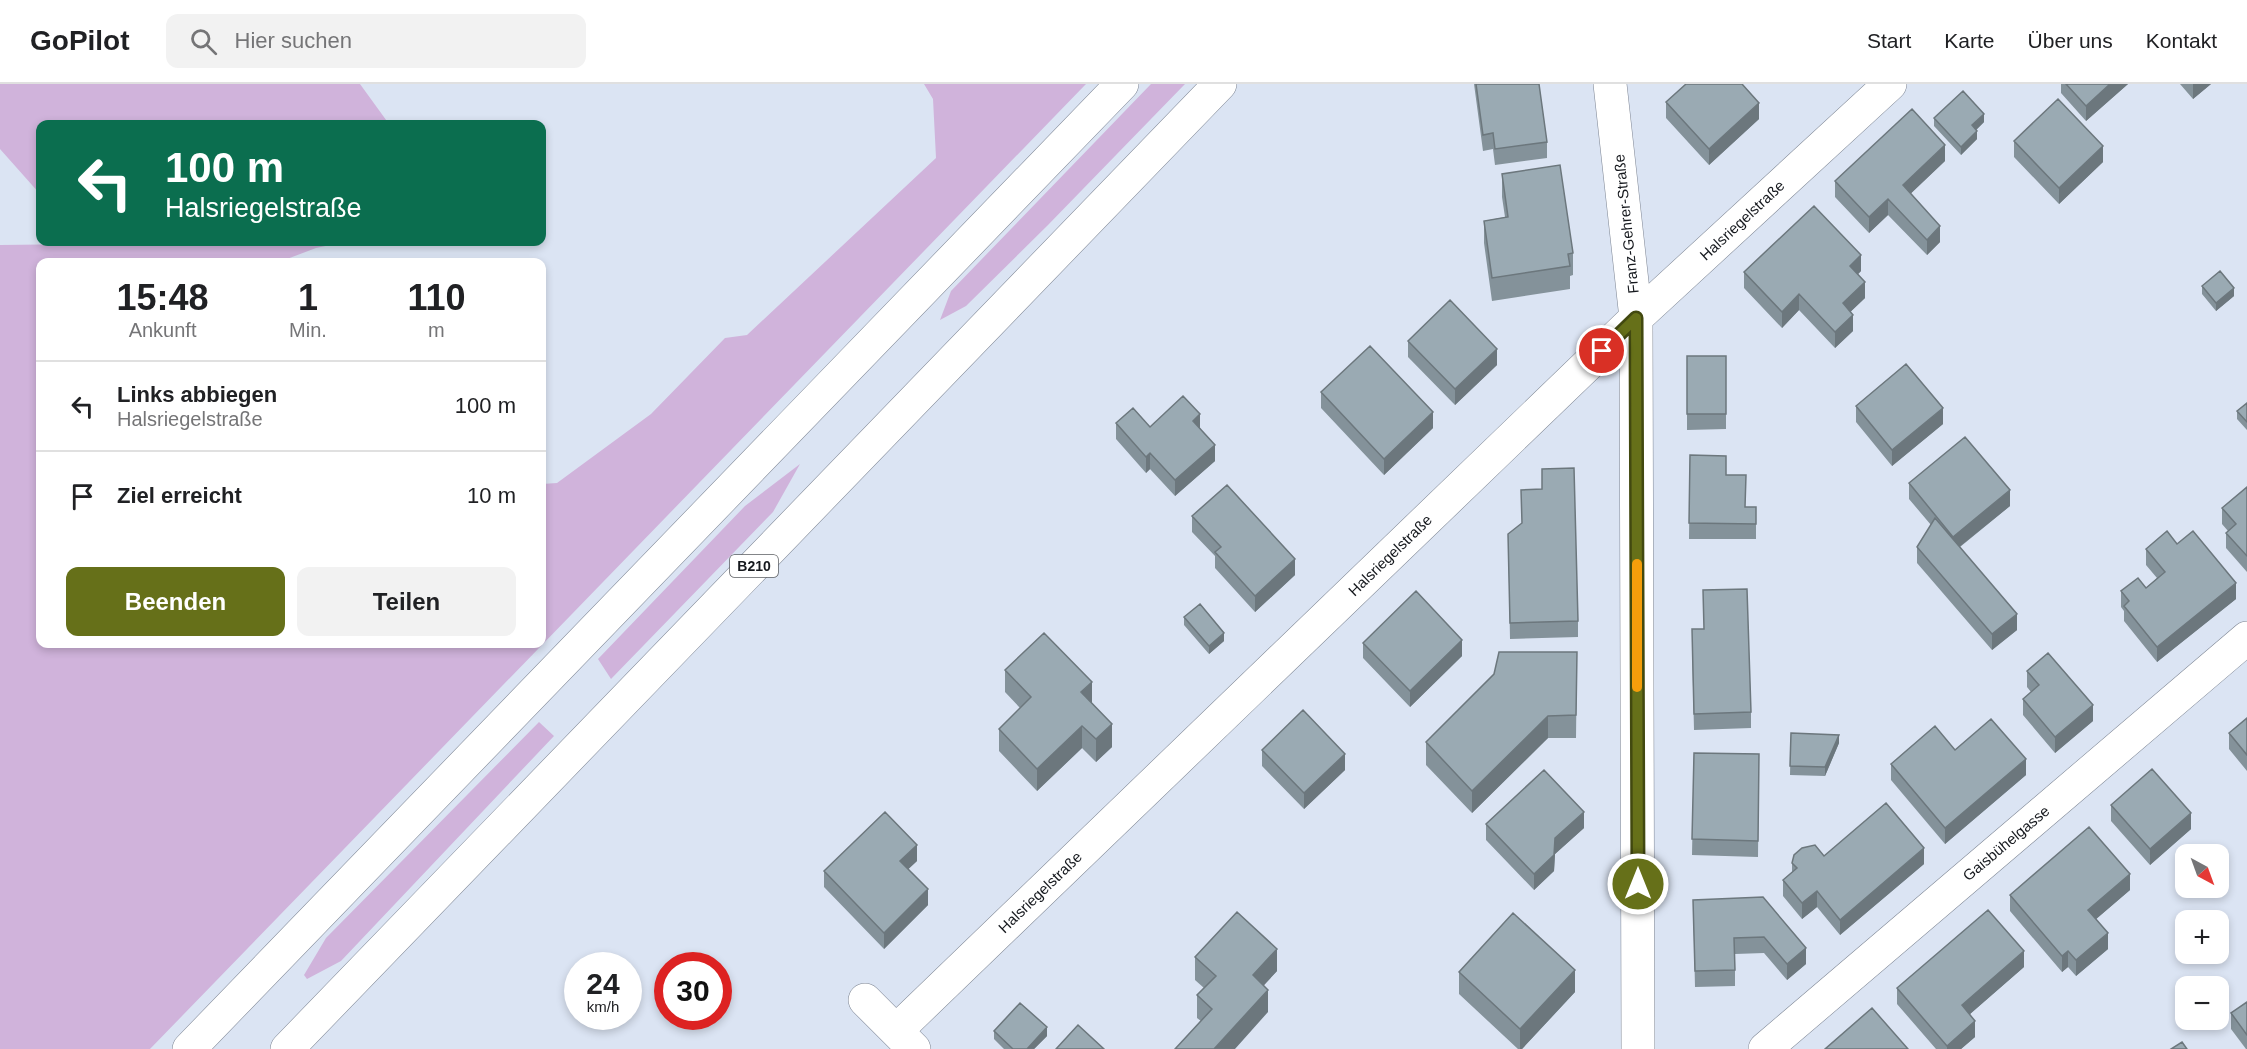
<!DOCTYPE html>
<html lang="de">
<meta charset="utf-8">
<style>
:root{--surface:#fff;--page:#f2f2f2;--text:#202124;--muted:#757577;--line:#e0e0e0;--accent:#667019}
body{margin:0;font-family:Arial,sans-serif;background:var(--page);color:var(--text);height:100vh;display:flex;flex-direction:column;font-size:22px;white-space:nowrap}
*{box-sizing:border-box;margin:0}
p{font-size:20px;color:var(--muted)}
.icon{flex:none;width:33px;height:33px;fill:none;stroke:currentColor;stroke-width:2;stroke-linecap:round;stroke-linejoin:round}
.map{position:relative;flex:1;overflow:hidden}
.sheet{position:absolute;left:36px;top:174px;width:510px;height:390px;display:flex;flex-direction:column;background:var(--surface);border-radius:12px;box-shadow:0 3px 9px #0003}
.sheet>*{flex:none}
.hud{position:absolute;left:36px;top:36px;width:510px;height:126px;border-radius:12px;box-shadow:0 3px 9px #0003;background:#0b6e4f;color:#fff;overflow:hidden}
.needle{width:39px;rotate:139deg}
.buttons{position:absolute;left:2175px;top:760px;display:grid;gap:12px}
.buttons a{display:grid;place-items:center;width:54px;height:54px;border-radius:12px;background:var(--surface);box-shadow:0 3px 9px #0003;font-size:30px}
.speed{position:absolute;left:564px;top:868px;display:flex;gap:12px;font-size:30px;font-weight:700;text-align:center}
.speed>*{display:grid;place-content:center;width:78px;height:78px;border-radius:50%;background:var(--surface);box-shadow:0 3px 9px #0003;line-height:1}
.speed small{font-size:15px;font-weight:400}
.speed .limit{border:9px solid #d22;background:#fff;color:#111}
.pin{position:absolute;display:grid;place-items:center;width:51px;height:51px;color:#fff;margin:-26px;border:3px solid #fff;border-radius:50%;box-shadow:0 2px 6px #0007}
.me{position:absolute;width:66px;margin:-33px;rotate:0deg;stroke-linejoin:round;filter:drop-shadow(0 0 4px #0008)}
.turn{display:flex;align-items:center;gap:21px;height:126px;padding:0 30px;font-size:27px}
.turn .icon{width:78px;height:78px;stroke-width:2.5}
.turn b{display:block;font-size:42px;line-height:51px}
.eta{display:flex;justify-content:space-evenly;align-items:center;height:102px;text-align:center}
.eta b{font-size:36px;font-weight:800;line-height:42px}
.cta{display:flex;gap:12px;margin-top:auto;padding:12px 30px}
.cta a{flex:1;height:69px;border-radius:12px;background:var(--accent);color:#fff;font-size:24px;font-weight:800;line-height:69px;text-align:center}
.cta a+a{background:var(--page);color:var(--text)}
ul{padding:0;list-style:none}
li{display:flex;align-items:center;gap:18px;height:90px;padding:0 30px;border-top:2px solid var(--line)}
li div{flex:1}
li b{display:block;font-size:22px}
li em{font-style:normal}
header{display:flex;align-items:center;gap:36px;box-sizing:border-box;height:84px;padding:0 30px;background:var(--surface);border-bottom:2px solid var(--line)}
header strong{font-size:28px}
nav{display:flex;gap:33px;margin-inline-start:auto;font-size:21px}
.search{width:420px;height:54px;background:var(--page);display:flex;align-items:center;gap:15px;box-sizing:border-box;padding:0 21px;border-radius:12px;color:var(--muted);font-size:22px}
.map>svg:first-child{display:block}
.grass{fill:#d0b3db}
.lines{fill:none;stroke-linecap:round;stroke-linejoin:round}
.street-casing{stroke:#7d8593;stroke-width:34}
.primary-casing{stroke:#7d8593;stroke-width:34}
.street{stroke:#fff;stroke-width:33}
.primary{stroke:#fff;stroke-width:33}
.wall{fill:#84929a}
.shaded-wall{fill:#6c777d}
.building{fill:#9aaab3;stroke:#6c777d;stroke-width:1.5}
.route-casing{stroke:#424910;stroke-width:15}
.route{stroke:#667019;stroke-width:10}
.slow{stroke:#f59e0b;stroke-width:10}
.labels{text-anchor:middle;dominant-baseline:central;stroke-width:5;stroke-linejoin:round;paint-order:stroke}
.shield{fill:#fff;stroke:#5b5d61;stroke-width:1.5}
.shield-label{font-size:14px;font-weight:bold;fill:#15181d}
.street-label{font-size:15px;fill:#15181d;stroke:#fff}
</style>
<header>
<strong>GoPilot</strong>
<div class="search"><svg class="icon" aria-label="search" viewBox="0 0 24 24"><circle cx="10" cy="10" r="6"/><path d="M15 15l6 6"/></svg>Hier suchen</div>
<nav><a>Start</a><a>Karte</a><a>Über uns</a><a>Kontakt</a></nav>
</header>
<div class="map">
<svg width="2247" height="965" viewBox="0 0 2247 965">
<rect width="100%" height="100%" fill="#dbe4f3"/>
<!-- grass -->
<path class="grass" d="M0,0H360L389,40H40V110L0,65Z
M924,0H1086L150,965H0V161L84,160L83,158H345L316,164L279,178H40V560H542V400L557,399L651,330L725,254L747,251L936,74L933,15Z
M1151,0H1185L1048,141L966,222L940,236L951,207Z
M800,380L773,428L611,595L598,575L745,422Z
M539,638L554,652L341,877L307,895L304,891L326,854Z"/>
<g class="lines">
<defs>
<path id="street" d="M1610,0L1636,234L1638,965
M865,916L914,965
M896,947L1636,234L1890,0
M1765,965L2247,554"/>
<path id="primary" d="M189,965L1122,0
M287,965L1220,0"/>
</defs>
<!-- street casing -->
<use href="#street" class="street-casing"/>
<!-- primary casing -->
<use href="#primary" class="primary-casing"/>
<!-- street -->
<use href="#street" class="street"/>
<!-- primary -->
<use href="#primary" class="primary"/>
</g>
<!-- wall -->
<path class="wall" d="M1474,0H1539L1547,58V74L1495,81L1493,65L1483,67Z
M2061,0H2128L2086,37L2061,9Z
M2180,0H2211L2193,15Z
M1666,18L1759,35L1709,81L1666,34Z
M1934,34L1984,38L1976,46L1977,55L1961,71L1934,42Z
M2014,57L2103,78L2059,120L2014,73Z
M1945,77L1910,110L1940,158L1927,171L1888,131L1869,149L1835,113V97Z
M1502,90L1573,169V191L1570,192V205L1492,217L1484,159V137L1505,133L1502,113Z
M1861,187L1858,190L1865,214L1850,228L1853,247L1835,264L1799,226L1782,244L1744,204V188Z
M2202,202L2234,212L2216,227L2202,210Z
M1408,257L1497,281L1455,321L1408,273Z
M1687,272H1726V345L1687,346Z
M1321,308L1433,344L1384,391L1321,324Z
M2247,319V346L2237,335V327Z
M1856,322L1943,340L1892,382L1856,338Z
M1116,339L1150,343L1200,344L1215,377L1175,412L1150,385L1146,389L1116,355Z
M1690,371L1726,391L1745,423H1756V455H1689Z
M1909,399L2010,422L1960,463L2017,546L1992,566L1917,479V463L1931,441L1909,415Z
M2247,403V488L2226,464V449L2228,447L2222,440V424Z
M1192,432L1295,491L1255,528L1215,484V472L1192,448Z
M1508,450L1578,537V553L1510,555Z
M2177,460L2236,515L2157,578L2124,537V527L2121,523V507L2146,504L2157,494L2146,481V465Z
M1184,533L1224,557L1209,570L1184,541Z
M1363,559L1462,572L1410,623L1363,574Z
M1692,561L1751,628V644L1694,646Z
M1577,568L1576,654H1548L1472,729L1426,681V658Z
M1005,586L1092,620L1112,663L1096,678L1082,664L1037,707L999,667V645L1020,624L1005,608Z
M2027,587L2093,637L2055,669L2023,631V615L2031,608L2027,603Z
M2247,634V687L2229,665V649Z
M1791,649L1839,659L1825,692L1790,691Z
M1262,666L1345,686L1304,725L1262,682Z
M1955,666L2026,691L1945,760L1891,696V680Z
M1694,669L1759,670L1758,773L1692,771Z
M2111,721L2191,745L2150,781L2111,737Z
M1486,740L1584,744L1555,770L1554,787L1534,806L1486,756Z
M1824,772L1924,780L1840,851L1817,823L1802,835L1783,812V796L1792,788V779Z
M917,777L908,785L928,821L884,865L824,803V787Z
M2130,806L2096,835L2108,865L2076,892L2068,883L2062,888L2010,827V811Z
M1693,816L1806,864V880L1787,896L1764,869L1735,870V902L1695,903Z
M1195,873L1277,887L1264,901L1268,928L1201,937L1197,934V911L1204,904L1195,896Z
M2024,883L1970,930L1975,953L1961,965H1936L1897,920V904Z
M1459,888L1575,908L1522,965H1518L1459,910Z
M2247,918V965H2246L2231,945V929Z
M994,947L1047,952L1034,965H1004L994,955Z"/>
<!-- shaded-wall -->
<path class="shaded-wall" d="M2110,0H2128L2086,37V22Z
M2193,0H2211L2193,15Z
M1759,19V35L1709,81V65Z
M1984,30V38L1972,50V41Z
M1977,47V55L1961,71V63Z
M1945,61V77L1903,117V101Z
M2103,62V78L2059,120V104Z
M1888,115V131L1869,149V133Z
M1940,142V158L1927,171V156Z
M1861,171V187L1850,198V182Z
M1865,198V214L1843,235V219Z
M2234,204V212L2216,227V219Z
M1799,210V226L1782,244V228Z
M1853,231V247L1835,264V248Z
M1497,265V281L1455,321V305Z
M1943,324V340L1892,382V366Z
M1433,328V344L1384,391V375Z
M1200,330V346L1193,337Z
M1215,361V377L1175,412V396Z
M1150,369V385L1146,389V373Z
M2010,406V422L1953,468V453Z
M1295,475V491L1255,528V512Z
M2236,499V515L2157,578V563Z
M2017,530V546L1992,566V550Z
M1224,549V557L1209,570V562Z
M1462,556V572L1410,623V607Z
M1092,598V621L1081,608Z
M2093,621V637L2055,669V653Z
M1548,632V654L1472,729V707Z
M1112,640V663L1096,678V655Z
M1082,642V664L1037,707V685Z
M1839,651V659L1825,692V683Z
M1345,670V686L1304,725V709Z
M2026,675V691L1945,760V744Z
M1584,728V744L1555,770L1554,787L1534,806V790L1555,754Z
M2191,729V745L2150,781V765Z
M917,761V777L900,793V777Z
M1924,764V780L1840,851V836Z
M2130,790V806L2088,842V826Z
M928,805V821L884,865V849Z
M1817,807V823L1802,835V819Z
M2108,849V865L2076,892V876Z
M1806,864V880L1787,896V880Z
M1277,865V887L1253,913V891Z
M2024,867V883L1962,937V921Z
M2068,867V883L2062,888V872Z
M1575,886V908L1522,965H1520V945Z
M1268,906V928L1235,965H1214Z
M1975,937V953L1961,965H1947V962Z
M1047,943V952L1034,965H1027Z"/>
<!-- building -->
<path class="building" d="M1476,0H1539L1547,58L1495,65L1493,49L1483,51Z
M1686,0H1742L1759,19L1709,65L1666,18Z
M2066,0H2110L2086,22Z
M1963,7L1984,30L1972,41L1977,47L1961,63L1934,34Z
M2058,15L2103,62L2059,104L2014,57Z
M1912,25L1945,61L1903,101L1940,142L1927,156L1888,115L1869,133L1835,97Z
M1560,81L1573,169L1568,170L1570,182L1492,194L1484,137L1508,133L1502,90Z
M1814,122L1861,171L1850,182L1865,198L1843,219L1853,231L1835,248L1799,210L1782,228L1744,188Z
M2220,187L2234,204L2216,219L2202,202Z
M1450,216L1497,265L1455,305L1408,257Z
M1370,262L1433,328L1384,375L1321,308Z
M1687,272H1726V330H1687Z
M1906,280L1943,324L1892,366L1856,322Z
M1183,312L1200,330L1193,337L1215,361L1175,396L1150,369L1146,373L1116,339L1133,324L1150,343Z
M2247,319V338L2237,327Z
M1965,353L2010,406L1953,453L1909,399Z
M1690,371L1726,372V391H1746L1745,423H1756V440L1689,439Z
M1574,384L1578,537L1510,539L1508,450L1522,439L1521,406L1542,405V385Z
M1227,401L1295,475L1255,512L1215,468L1221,463L1192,432Z
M2247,403V472L2226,449L2236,440L2222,424Z
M1935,434L2017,530L1992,550L1917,463Z
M2167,447L2177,460L2193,447L2236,499L2157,563L2124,522L2129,517L2121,507L2138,494L2146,504L2165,488L2146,465Z
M1747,505L1751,628L1694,630L1692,545H1704L1703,506Z
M1416,507L1462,556L1410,607L1363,559Z
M1200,520L1224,549L1209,562L1184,533Z
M1044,549L1092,598L1081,608L1112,640L1096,655L1082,642L1037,685L999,645L1031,613L1005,586Z
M1499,568H1577L1576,631L1548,632L1472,707L1426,658L1494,590Z
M2048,569L2093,621L2055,653L2023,615L2039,601L2027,587Z
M1303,626L1345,670L1304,709L1262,666Z
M2247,634V671L2229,649Z
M1991,635L2026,675L1945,744L1891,680L1935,642L1955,666Z
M1791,649L1839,651L1825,683L1790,682Z
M1694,669L1759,670L1758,757L1692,755Z
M2152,685L2191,729L2150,765L2111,721Z
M1544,686L1584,728L1555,754L1554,771L1534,790L1486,740Z
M1886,719L1924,764L1840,836L1817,807L1802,819L1783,796L1797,784L1792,779L1794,771L1802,764L1815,761L1824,772Z
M885,728L917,761L900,777L928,805L884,849L824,787Z
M2089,743L2130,790L2088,826L2108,849L2076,876L2068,867L2062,872L2010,811Z
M1763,813L1806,864L1787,880L1764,853L1734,854L1735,886L1695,887L1693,816Z
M1988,826L2024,867L1962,921L1975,937L1947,962L1897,904Z
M1237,828L1277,865L1253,891L1268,906L1214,965H1175L1212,925L1197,911L1216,892L1195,873Z
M1513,829L1575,886L1520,945L1459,888Z
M2247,918V951L2231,929Z
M1020,919L1047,943L1027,965H1013L994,947Z
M1872,924L1908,965H1825Z
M1078,941L1104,965H1056Z
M2182,958L2187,965H2171Z"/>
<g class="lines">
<defs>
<path id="route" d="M1602,267L1636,234L1638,800"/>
</defs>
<!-- route casing -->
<use href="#route" class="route-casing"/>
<!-- route -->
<use href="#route" class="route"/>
<!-- slow -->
<path class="slow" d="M1637,480V603"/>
</g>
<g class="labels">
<!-- shield labels -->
<rect class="shield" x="730" y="471" width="48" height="22" rx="4.5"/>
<g class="shield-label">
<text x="754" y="482">B210</text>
</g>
<!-- street labels -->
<g class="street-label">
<text transform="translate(1742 136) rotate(-43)">Halsriegelstraße</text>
<text transform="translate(1626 140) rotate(-96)">Franz-Gehrer-Straße</text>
<text transform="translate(1390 471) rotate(-44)">Halsriegelstraße</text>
<text transform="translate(2006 759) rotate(-40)">Gaisbühelgasse</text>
<text transform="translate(1040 808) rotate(-44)">Halsriegelstraße</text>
</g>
</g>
</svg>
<div class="buttons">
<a><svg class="needle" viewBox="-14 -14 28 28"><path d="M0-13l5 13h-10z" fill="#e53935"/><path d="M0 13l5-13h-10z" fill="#757577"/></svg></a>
<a>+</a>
<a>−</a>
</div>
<div class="speed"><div>24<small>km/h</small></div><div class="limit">30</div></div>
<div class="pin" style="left:1602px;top:267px;background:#d93025"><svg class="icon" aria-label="arrive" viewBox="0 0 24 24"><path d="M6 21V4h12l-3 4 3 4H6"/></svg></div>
<svg class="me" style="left:1638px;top:800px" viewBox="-20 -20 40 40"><circle r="17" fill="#667019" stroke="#fff" stroke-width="3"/><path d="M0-11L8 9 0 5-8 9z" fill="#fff"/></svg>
<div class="hud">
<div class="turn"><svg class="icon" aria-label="left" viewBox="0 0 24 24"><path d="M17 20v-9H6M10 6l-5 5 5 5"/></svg><div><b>100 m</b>Halsriegelstraße</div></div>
</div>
<section class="sheet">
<div class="eta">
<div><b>15:48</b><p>Ankunft</p></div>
<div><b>1</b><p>Min.</p></div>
<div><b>110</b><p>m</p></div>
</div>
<ul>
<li><svg class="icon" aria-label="left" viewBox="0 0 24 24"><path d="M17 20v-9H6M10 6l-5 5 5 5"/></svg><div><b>Links abbiegen</b><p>Halsriegelstraße</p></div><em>100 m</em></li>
<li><svg class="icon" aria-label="arrive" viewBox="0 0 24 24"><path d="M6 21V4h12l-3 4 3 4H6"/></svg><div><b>Ziel erreicht</b></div><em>10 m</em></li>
</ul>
<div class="cta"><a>Beenden</a><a>Teilen</a></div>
</section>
</div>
